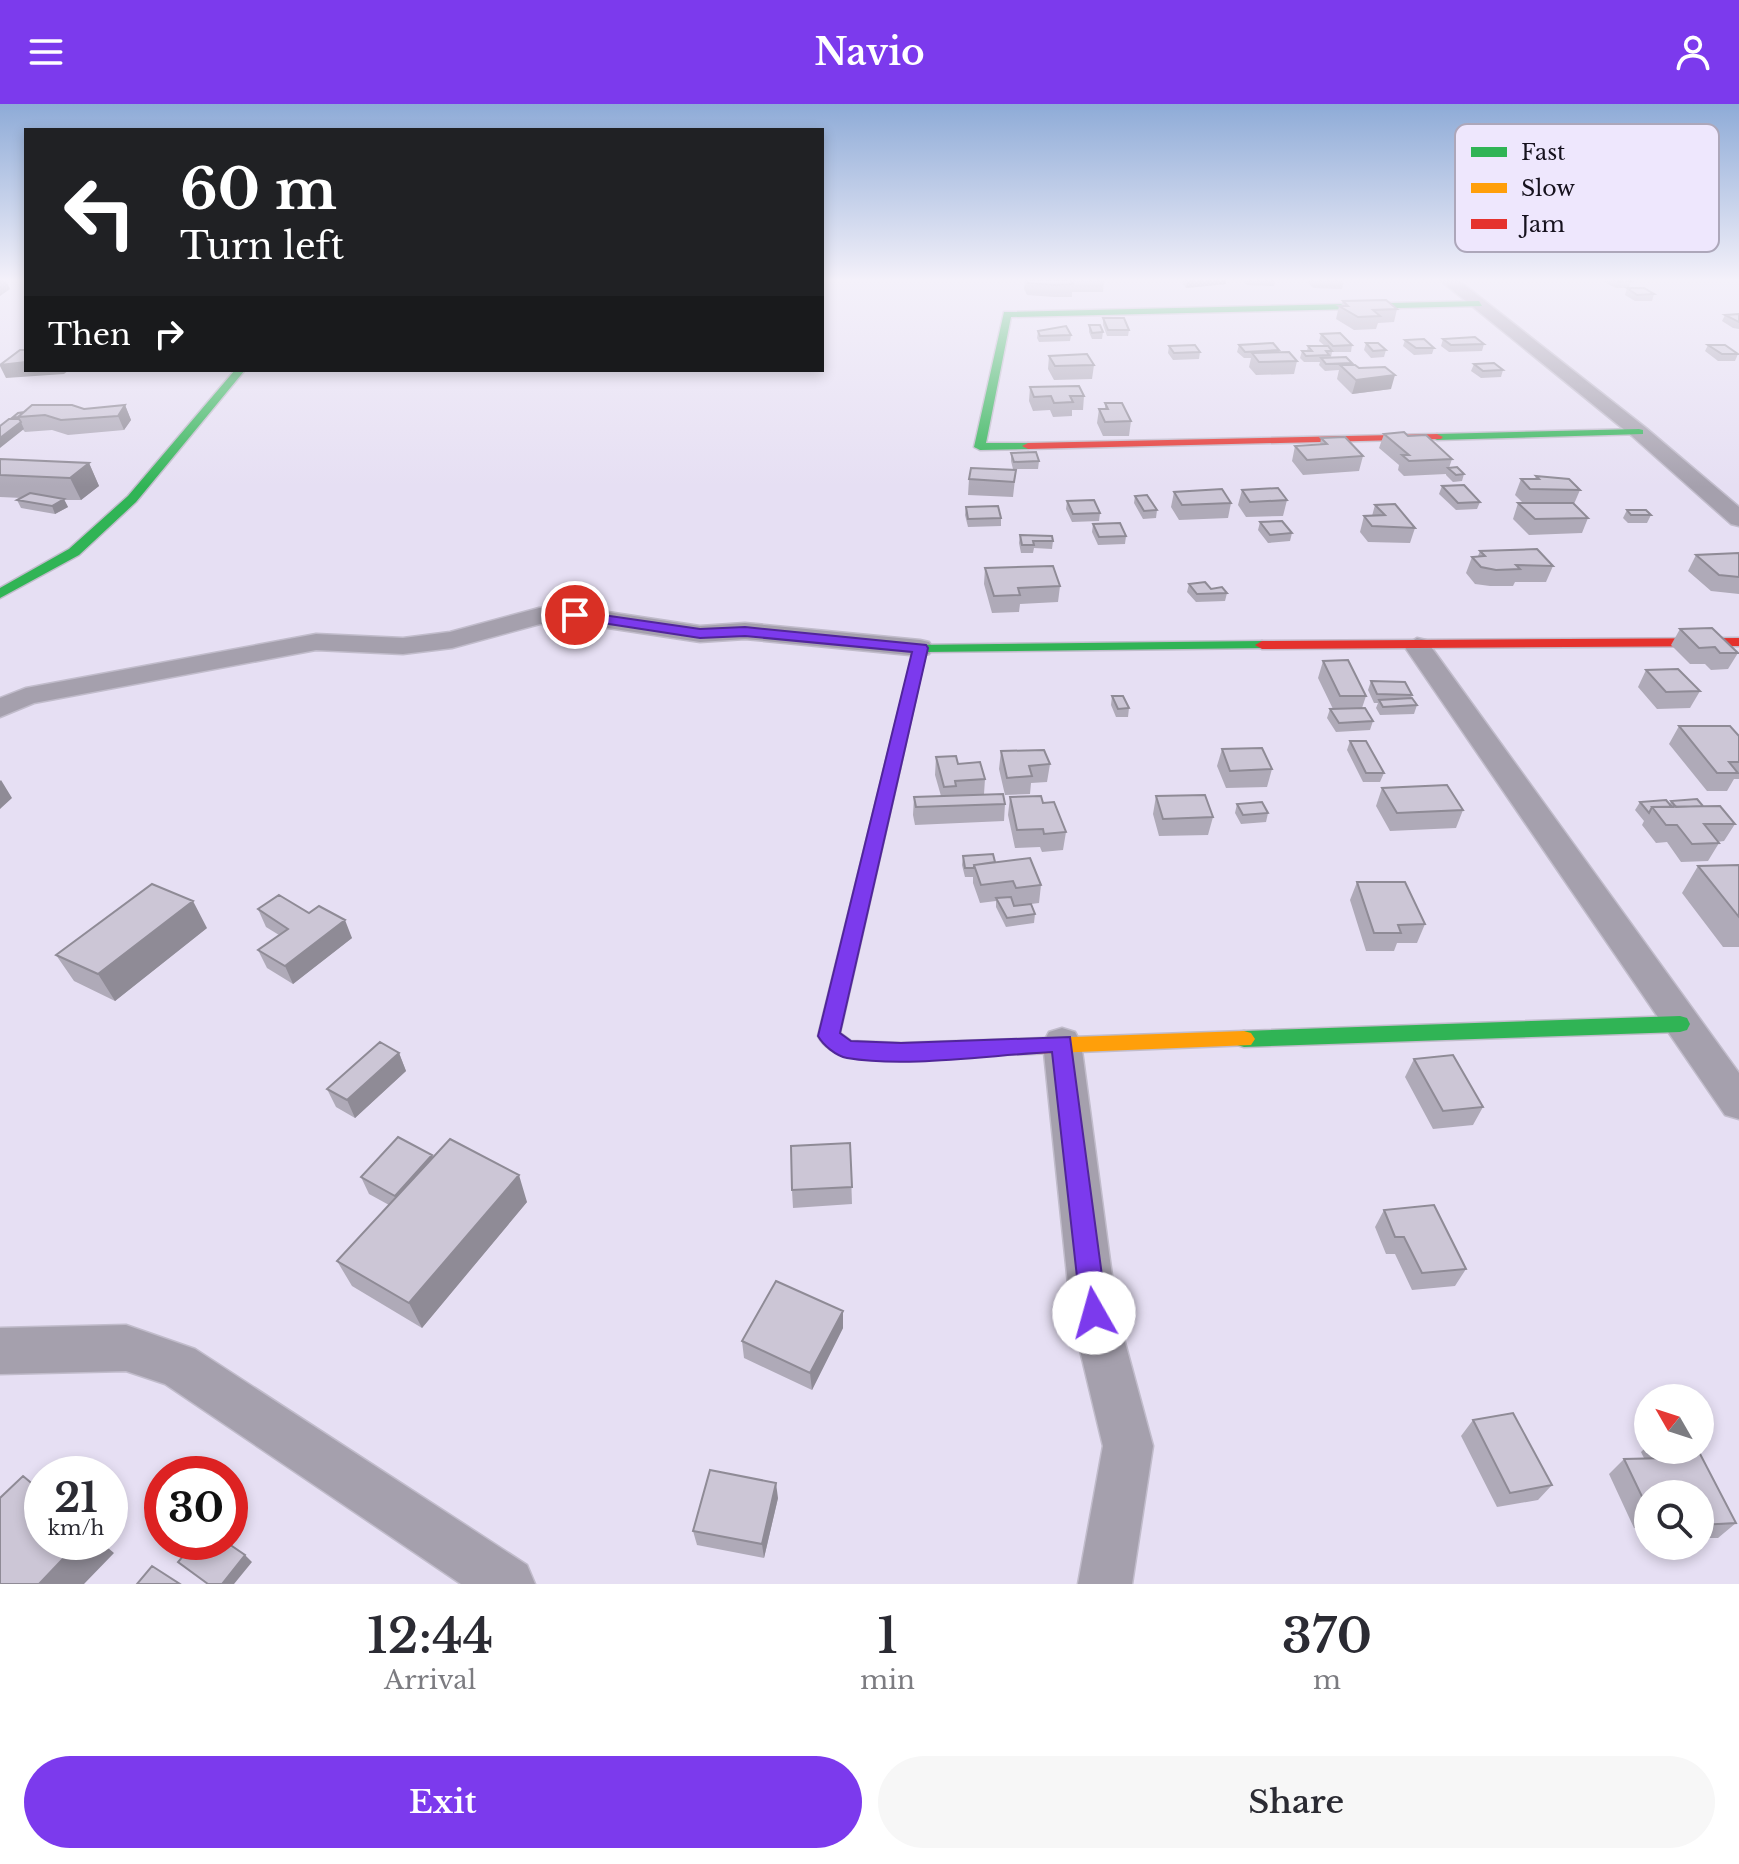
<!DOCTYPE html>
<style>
:root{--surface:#fff;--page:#f7f7f7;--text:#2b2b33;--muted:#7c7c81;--accent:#7c3aed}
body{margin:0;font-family:"Libre Baskerville",serif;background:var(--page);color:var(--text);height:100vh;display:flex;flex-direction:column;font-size:30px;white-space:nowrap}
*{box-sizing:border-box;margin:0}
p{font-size:26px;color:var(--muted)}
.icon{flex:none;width:44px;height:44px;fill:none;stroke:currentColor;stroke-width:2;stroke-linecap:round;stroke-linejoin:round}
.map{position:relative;height:1480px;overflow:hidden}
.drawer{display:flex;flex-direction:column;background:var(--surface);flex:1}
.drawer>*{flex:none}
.banner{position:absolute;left:24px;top:24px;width:800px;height:244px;border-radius:0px;box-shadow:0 4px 12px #0003;background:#202124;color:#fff;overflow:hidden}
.needle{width:52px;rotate:309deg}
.controls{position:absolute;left:1634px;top:1280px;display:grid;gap:16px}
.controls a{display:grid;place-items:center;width:80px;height:80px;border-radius:50%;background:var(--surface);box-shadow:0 4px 12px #0003;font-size:40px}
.speed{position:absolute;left:24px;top:1352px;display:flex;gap:16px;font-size:40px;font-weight:700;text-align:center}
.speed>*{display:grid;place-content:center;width:104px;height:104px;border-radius:50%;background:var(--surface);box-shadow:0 4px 12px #0003;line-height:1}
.speed small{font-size:20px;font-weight:400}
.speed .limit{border:12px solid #d22;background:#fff;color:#111}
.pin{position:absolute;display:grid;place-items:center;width:68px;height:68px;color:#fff;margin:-34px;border:4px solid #fff;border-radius:50%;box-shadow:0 2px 8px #0007}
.me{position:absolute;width:88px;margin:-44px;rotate:353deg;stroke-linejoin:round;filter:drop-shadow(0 0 6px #0008)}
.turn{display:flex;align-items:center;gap:28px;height:168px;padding:0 24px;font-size:36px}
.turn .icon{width:104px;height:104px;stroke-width:2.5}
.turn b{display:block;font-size:56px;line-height:68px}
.then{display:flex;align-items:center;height:76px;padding:0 24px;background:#0003;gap:16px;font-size:30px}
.eta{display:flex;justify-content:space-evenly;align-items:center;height:136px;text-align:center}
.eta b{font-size:48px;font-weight:600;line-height:56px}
.cta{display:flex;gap:16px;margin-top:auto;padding:16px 24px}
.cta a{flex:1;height:92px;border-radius:48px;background:var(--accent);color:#fff;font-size:32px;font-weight:600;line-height:92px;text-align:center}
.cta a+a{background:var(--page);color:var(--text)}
header{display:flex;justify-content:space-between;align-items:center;height:104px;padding:0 24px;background:var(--accent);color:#fff;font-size:36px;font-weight:600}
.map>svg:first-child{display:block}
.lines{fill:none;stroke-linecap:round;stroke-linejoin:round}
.street-casing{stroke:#c1bccb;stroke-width:3}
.fast-casing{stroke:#c1bccb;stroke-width:3}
.slow-casing{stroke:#c1bccb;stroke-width:3}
.jam-casing{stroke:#c1bccb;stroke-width:3}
.street{fill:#a5a0ad;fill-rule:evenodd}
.fast{fill:#30b455;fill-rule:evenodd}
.slow{fill:#ff9f0a;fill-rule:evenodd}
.jam{fill:#e5322d;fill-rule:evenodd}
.wall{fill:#afaab8}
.shaded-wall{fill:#8f8b96}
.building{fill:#ccc6d6;stroke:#8f8b96;stroke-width:2}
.route{fill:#7c3aed;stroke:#51269a;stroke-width:2}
.key{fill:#eee7fd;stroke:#ada7ba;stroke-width:2}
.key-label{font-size:22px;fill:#16121e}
</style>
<header><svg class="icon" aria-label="menu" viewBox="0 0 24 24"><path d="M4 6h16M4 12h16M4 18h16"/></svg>Navio<svg class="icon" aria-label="person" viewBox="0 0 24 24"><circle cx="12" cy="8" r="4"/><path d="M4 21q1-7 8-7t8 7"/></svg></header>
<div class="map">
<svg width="1739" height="1480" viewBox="0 0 1739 1480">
<rect width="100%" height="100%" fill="#e6dff3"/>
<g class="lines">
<defs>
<path id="street" d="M1440,176H1458L1646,324L1739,403V422L1731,420L1632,332Z
M575,503L700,522L745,519L920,536L929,538L933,544L929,550L920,552L745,535L700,538L575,519L540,520L452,544L403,550L316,546L34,599L0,613V594L26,584L316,530L403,534L450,528L539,504Z
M1417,534L1426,536L1739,969V1015L1725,1011L1404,542Z
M1062,924L1075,928L1081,939L1117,1209L1153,1342L1132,1480H1078L1103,1342L1071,1209L1043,939L1049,928Z
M126,1221L195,1245L527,1461L535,1480H461L165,1280L126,1267L0,1270V1224Z"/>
<path id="fast" d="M1479,197L1482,202L1011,213L986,339H1028L1034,342L1028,345L980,346L974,343L1004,208Z
M235,266H245L136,398L79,451L0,494V484L69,445L128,392Z
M1639,325L1643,326V330L1437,336L1431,333L1437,330Z
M1262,537L1269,541L1267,544L926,548L900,665L892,670L884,665L915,541Z
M1680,912L1687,914L1690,920L1687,926L1680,928L1244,943L1237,941L1233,935L1237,929L1244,927Z"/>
<path id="slow" d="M892,660L900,665L840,929L851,937L901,939L1244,927L1251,929L1255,935L1251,941L901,955C874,954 834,961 818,932L884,665Z"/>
<path id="jam" d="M1437,330L1443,333L1441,335L1028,345L1022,342L1028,339Z
M1739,534V542L1262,545L1255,541L1262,537Z"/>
</defs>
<!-- street casing -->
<use href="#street" class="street-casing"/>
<!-- fast casing -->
<use href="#fast" class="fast-casing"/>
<!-- slow casing -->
<use href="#slow" class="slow-casing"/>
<!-- jam casing -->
<use href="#jam" class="jam-casing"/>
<!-- street -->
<use href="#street" class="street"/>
<!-- fast -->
<use href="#fast" class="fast"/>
<!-- slow -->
<use href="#slow" class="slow"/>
<!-- jam -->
<use href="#jam" class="jam"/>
</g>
<!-- wall -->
<path class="wall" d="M1025,176H1104L1103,188H1072V193H1054L1027,191L1024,185Z
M1180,176H1231H1226V180L1186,184Z
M1243,176H1276L1274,182L1247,181Z
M1306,176H1344L1342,185L1313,184Z
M1629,176L1631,177L1629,184H1616L1602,177Z
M1627,184L1654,190L1652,197H1635L1625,191Z
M1343,197L1397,205L1394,218L1378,219L1376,225L1354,226L1336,215L1339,202H1341Z
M1739,210V225L1733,224L1722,217L1725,211Z
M1103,214L1129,226L1128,232H1107L1103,221Z
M1089,221L1103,228L1102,235H1092L1089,228Z
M1038,227L1071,231L1070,237L1039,238L1037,234Z
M1321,230L1352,241L1351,248H1332L1331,253L1352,259L1351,261L1391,285L1352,290L1337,275L1339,266L1325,267L1319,261L1320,258H1304L1300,254L1302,247H1307L1308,242H1325L1319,237Z
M1443,235L1484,240L1482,247L1449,248L1441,242Z
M1405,236L1434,244L1432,250L1414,251L1403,242Z
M1366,239L1386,246L1384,253L1371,254L1364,246Z
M1239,241L1279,246V248L1297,257L1294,270L1256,271L1249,263L1251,254H1244L1237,248Z
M1708,241L1738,250L1735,257H1718L1705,247Z
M1169,242L1200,248L1199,255L1173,256L1168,249Z
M1049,252L1094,261L1092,275L1054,276L1048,265Z
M1474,260L1503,266L1501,273L1481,274L1471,267Z
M1030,283L1084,292L1083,306H1072V312L1053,313L1050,306L1033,307L1029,297Z
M1105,299L1131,317L1129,332H1103L1097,319L1099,305H1105Z
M125,301L131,316L124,326L68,331L52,326L25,328L12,314Z
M1384,330L1408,332L1452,355L1449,364L1464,370L1462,377L1453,378L1446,371V370L1404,372L1398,366L1399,361L1379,344Z
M1321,334L1363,352L1359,367L1303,371L1292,357L1295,342L1320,341Z
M1011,349L1039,357L1038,365H1013L1011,357Z
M0,355L89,359L99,382L81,396H64L68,403L55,410L21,404L17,396L22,394L0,393Z
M1016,366L1013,393L968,391L969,375Z
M1536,372L1580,386L1574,400L1588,414L1582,429L1529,431L1513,415L1518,399H1523L1515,391L1521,375H1535Z
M1442,382L1480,398L1477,405L1456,406L1439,390Z
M1242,386L1287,396L1283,412L1246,413L1238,401Z
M1174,388L1231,399L1228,414L1179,416L1171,403Z
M1135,392L1157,406L1156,414L1143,415L1134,399Z
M1067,397L1100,409L1099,417L1072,418L1066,405Z
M1375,401L1415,424L1410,439L1368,438L1360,428L1364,412H1372Z
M966,403L1001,414V422L968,423L965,411Z
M1627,406L1651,411L1647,419H1628L1623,414Z
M1260,418L1292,429L1290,437L1268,439L1258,426Z
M1093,420L1126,432L1125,440L1098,441L1092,428Z
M1020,431L1053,437L1052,445L1034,444L1033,449H1021L1019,439Z
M1480,447L1553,462L1546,478H1515L1513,482H1490L1475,480L1466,469L1472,453L1478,452Z
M1739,449V490L1711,487L1688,467L1696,451Z
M985,464L1060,482L1058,498L1020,500L1019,508L992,509L984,480Z
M1189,480L1227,489L1225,497L1196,498L1187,488Z
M1680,525L1738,549L1728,565L1711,566L1705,560H1690L1671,541Z
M1323,557L1366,592L1362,604L1373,617L1370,626L1336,628L1327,614L1330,605H1333L1318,574Z
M1646,566L1700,587L1690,604L1657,605L1638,583Z
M1371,577L1412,591L1411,594L1417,601L1414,610L1380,611L1376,604L1378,599H1374L1368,586Z
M1112,592L1129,604L1128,613H1116L1111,601Z
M1679,622L1739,632V675H1734L1727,687H1707L1669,640Z
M1350,637L1384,669L1380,678H1363L1347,646Z
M1222,645L1272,665L1267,683L1226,684L1217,662Z
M1001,647L1050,660L1047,678L1031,679L1030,690L1005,691L999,665Z
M936,653L958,660L985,675L984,690L1005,700L1004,717L915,721L913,711L914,693L941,692L935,671Z
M1382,684L1463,706L1456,724L1390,727L1376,702Z
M1156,692L1213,713L1208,731L1159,732L1153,710Z
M1010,693L1043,699L1066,728L1063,746L1042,748L1040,743L1015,744L1008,711Z
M1671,697L1703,702L1735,720L1724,737L1717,738L1719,739L1708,757L1681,758L1667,738L1656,739L1642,721L1644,717L1635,706L1640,698L1670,700Z
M1237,700L1268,709L1266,718L1241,720L1235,709Z
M963,752L995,758L1041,781L1039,799L1031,800L1035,810L1034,819L1006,823L996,803V797L980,799L973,779V773H965L962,761Z
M1739,761V843H1723L1682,789L1698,762Z
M1357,778L1425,820L1417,839H1397L1394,847H1366L1350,796Z
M258,805L309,809L352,834L293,880L267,864L258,846L279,831L266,823Z
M207,824L115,897L74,877L56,851Z
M399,949L406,967L355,1014L336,1003L327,985Z
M1414,955L1483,1003L1473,1021L1433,1025L1405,973Z
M850,1039L852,1100L793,1104L792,1086Z
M433,1053L527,1098L422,1224L352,1182L337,1157L389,1101L369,1090L361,1073Z
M1384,1106L1466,1165L1455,1182L1412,1186L1395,1150H1386L1375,1123Z
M843,1207V1224L812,1286L744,1254L742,1237Z
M1473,1316L1552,1381L1538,1396L1497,1403L1461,1332Z
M1648,1341V1346H1663L1736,1419L1718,1434H1700V1390H1648V1424H1634L1609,1370L1624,1355L1644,1354L1641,1348Z
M778,1394L764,1454L697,1441L693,1427Z"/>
<!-- shaded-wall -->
<path class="shaded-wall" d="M0,176H6L10,185L0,192Z
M1188,176H1226V180L1186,184Z
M26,258V266H69L64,270L6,274L0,262V261Z
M1395,271L1391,285L1352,290L1356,276Z
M125,301L131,316L124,326L118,312Z
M21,318L24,325L0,344V334Z
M89,359L99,382L81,396L70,374Z
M64,395L68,403L55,410L52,402Z
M1,676L12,694L0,705V677Z
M193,797L207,824L115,897L98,870Z
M345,816L352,834L293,880L285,862Z
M399,949L406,967L355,1014L347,996Z
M432,1051L440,1069L403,1109L395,1092Z
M519,1071L527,1098L422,1224L409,1199Z
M843,1207V1224L812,1286L810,1269Z
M776,1379L778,1394L764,1454L762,1440Z
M79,1438H101L114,1449L84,1480H39Z
M245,1451L252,1458L234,1480H222Z"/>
<!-- building -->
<path class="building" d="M1027,176H1070L1073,180L1055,181L1028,179Z
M1615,176H1629L1631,177L1619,178Z
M1627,184H1644L1654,190L1637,191Z
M1386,196L1397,205L1373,206L1380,212L1358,213L1339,202H1348L1343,197Z
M1739,210V218L1725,211Z
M1103,214H1124L1129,226H1108Z
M1089,221H1100L1103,228L1092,229Z
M1066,222L1071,231L1040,232L1038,227Z
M1340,229L1352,241L1333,242L1321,230Z
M1475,233L1484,240L1451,241L1443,235Z
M1424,235L1434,244H1416L1405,236Z
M1273,239L1279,246L1245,248L1239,241Z
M1366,239H1378L1386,246L1373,247Z
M1195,241L1200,248L1174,249L1169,242Z
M1708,241H1725L1738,250H1722Z
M1308,242H1328L1332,247H1326L1329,251L1306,252L1302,247H1312Z
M20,246H26V258L0,261Z
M1289,248L1297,257L1259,258L1252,249Z
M1087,250L1094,261L1055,262L1049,252Z
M1346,253L1352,259L1326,260L1321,254Z
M1494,259L1503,266L1483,267L1474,260Z
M1340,261H1355L1359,264L1385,263L1395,271L1356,276Z
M1079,282L1084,292H1070L1073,298L1054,299L1051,292L1034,293L1030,283Z
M1105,299H1122L1131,317L1105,318L1099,305H1108Z
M32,301H72L84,305L125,301L118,312L61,316L45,311L18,313Z
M24,308L18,313L12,314L18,309Z
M9,315H19L21,318L0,334V322Z
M1404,328L1408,332L1426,331L1452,355L1409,357L1402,351H1409L1384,330Z
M1345,333L1363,352L1307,356L1295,342L1327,340L1321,334Z
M1036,348L1039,357L1014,358L1011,349Z
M0,355L89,359L70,374L0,371Z
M1457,363L1464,370L1456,371L1448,364Z
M971,364L1016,366L1014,378L969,375Z
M1536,372L1569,375L1580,386L1530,385L1521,375H1539Z
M1464,381L1480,398L1458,399L1442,382Z
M1278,384L1287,396L1250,398L1242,386Z
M1222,385L1231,399L1182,401L1174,388Z
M30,389L64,395L52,402L17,396Z
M1147,391L1157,406L1144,407L1135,392Z
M1094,396L1100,409L1073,410L1067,397Z
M1518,399H1573L1588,414L1535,415Z
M1395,400L1415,424L1372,422L1364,412L1385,411L1375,401Z
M998,402L1001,414L968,415L966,403Z
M1627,406H1646L1651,411H1631Z
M1282,417L1292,429L1270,431L1260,418Z
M1120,419L1126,432L1099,433L1093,420Z
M1020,431L1052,432L1053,437H1033L1034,441H1022Z
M1537,445L1553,462L1516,461L1520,465L1496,466L1481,463L1472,453L1485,452L1480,447Z
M1739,449V473L1719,471L1696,451Z
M1053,462L1060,482L1018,484L1020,491L994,492L985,464Z
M1205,478L1211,485L1222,483L1227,489L1197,490L1189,480Z
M1712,524L1738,549H1720L1715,543L1699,544L1680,525Z
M1348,556L1366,592H1340L1323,557Z
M1678,565L1700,587L1666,588L1646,566Z
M1371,577L1405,578L1412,591L1377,590Z
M1112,592H1123L1129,604L1118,605Z
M1412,594L1417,601L1383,603L1379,596Z
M1365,604L1373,617L1339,619L1330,605Z
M1679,622H1730L1739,632V658H1729L1738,669H1717Z
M1350,637H1366L1384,669H1366Z
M1262,644L1272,665L1230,667L1222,645Z
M1044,646L1050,660L1029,662L1032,672L1007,674L1001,647Z
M956,652L958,660L980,658L985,675L955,677L956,682L944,683L936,653Z
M1447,681L1463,706L1397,709L1382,684Z
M1003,690L1005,700L916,703L914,693Z
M1205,691L1213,713L1163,715L1156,692Z
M1041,692L1043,699L1054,698L1066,728L1044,730L1043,725L1017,726L1010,693Z
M1697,695L1703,702L1676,703L1671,697Z
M1666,696L1672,703H1652L1649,709L1640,698Z
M1262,698L1268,709L1243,711L1237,700Z
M1720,702L1735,720H1704L1719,739L1692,740L1677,721H1666L1652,703Z
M993,750L995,758L974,761V764H965L963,752Z
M1030,754L1041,781L1016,784L1013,777L981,781L974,761Z
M1739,761V813L1698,762Z
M1357,778H1405L1425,820L1398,821L1401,829H1374Z
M152,780L193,797L98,870L56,851Z
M279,791L309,809L319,802L345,816L285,862L258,846L288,825L258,805Z
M1011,793L1014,802L1031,800L1035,810L1007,814L996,794Z
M380,938L399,949L347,996L327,985Z
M1453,951L1483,1003L1443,1007L1414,955Z
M398,1033L432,1051L395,1092L361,1073Z
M450,1035L519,1071L409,1199L337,1157Z
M850,1039L852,1083L792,1086L791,1042Z
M1434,1101L1466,1165L1422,1169L1404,1133H1395L1384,1106Z
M776,1177L843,1207L810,1269L742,1237Z
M1513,1309L1552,1381L1510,1389L1473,1316Z
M1663,1346H1698L1736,1419L1700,1421V1390H1648V1405L1624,1355L1667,1354Z
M710,1366L776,1379L762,1440L693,1427Z
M23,1372L42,1388V1438H79L39,1480H0V1394Z
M195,1438H226L245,1451L222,1480H208L178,1458Z
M152,1462L180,1480H137Z"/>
<!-- sky -->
<linearGradient id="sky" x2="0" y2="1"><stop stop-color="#8eabd7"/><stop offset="0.46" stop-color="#f4f1fa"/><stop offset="1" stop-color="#f4f1fa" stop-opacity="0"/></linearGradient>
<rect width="1739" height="383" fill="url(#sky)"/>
<!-- route -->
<path class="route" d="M575,507L700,525L745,523L926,541L928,544L840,929L851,937L901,939L1070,933L1107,1209L1103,1217L1094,1221L1085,1217L1081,1209L1052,948C990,951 907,964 847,954C836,952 823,941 818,932L912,548L745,532L700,534L570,514L568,511Z"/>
<!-- legend -->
<rect x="1455" y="20" width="264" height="128" rx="12" class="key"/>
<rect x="1471" y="43" width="36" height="10" fill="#30b455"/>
<rect x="1471" y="79" width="36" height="10" fill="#ff9f0a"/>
<rect x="1471" y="115" width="36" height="10" fill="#e5322d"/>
<g class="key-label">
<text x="1521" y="56">Fast</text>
<text x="1521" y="92">Slow</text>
<text x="1521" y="128">Jam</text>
</g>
</svg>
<div class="controls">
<a><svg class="needle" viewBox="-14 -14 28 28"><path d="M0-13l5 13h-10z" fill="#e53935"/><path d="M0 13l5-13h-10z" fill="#7c7c81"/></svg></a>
<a><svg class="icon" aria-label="search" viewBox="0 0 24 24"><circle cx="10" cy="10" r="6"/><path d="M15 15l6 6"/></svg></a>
</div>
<div class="speed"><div>21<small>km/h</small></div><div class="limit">30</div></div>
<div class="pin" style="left:575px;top:511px;background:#d93025"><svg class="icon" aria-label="arrive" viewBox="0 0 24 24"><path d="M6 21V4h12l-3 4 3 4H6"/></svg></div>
<svg class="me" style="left:1094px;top:1209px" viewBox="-20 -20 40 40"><circle r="19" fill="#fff"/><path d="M0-13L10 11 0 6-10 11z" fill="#7c3aed"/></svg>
<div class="banner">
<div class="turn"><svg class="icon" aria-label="left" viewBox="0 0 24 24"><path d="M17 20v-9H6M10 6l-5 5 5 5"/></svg><div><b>60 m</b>Turn left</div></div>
<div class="then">Then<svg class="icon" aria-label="right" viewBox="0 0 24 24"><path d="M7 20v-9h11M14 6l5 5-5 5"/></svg></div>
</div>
</div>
<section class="drawer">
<div class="eta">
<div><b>12:44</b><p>Arrival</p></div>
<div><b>1</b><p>min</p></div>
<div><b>370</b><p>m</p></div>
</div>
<div class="cta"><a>Exit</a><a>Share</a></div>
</section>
